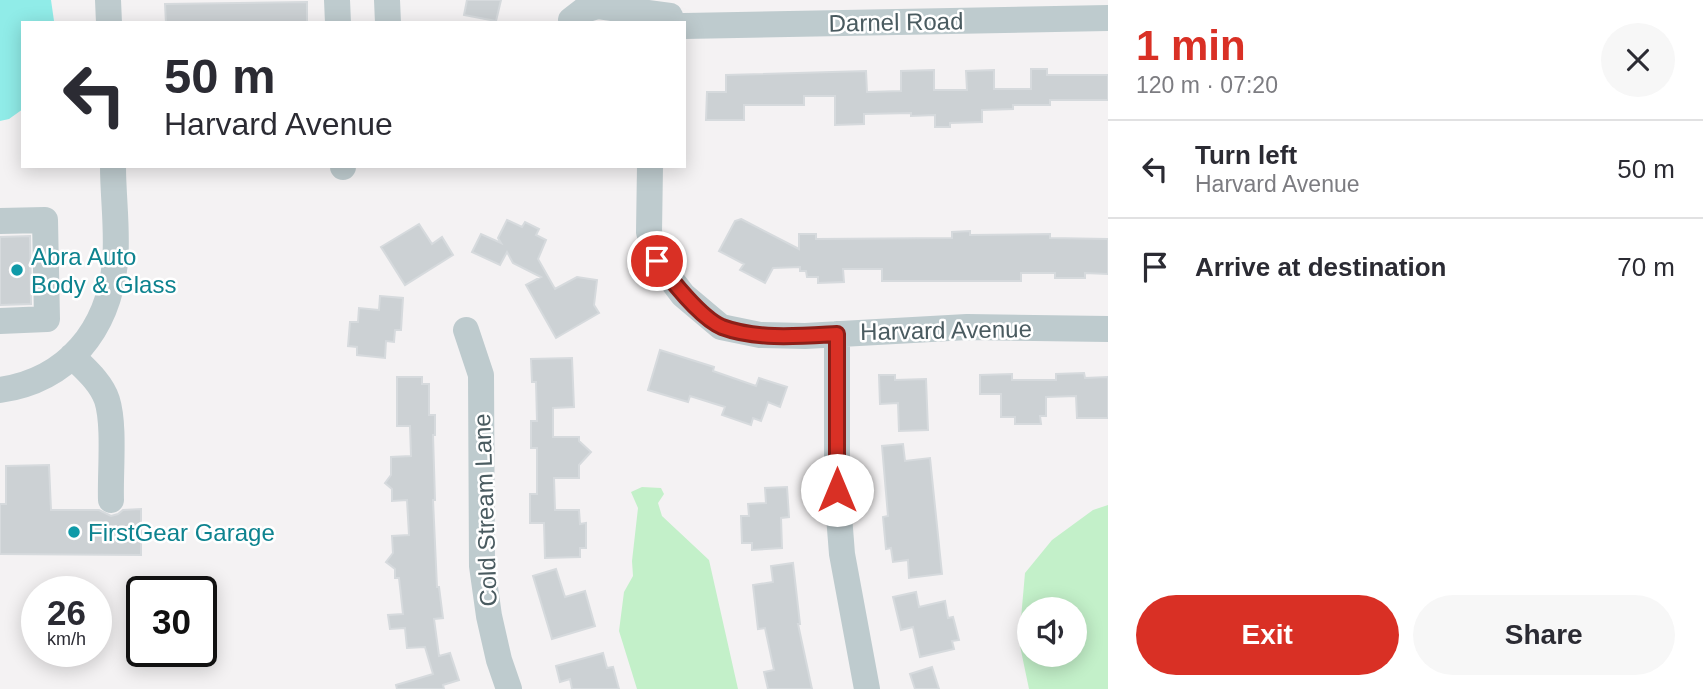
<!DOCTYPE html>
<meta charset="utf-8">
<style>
:root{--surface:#fff;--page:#f7f7f7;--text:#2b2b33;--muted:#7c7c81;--line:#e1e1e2;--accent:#d93025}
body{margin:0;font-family:Helvetica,sans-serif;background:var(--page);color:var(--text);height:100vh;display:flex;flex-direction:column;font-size:26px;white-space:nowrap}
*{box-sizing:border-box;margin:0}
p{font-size:23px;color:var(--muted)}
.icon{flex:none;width:38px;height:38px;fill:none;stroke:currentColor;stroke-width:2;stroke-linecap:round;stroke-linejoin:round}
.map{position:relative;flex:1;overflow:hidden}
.panel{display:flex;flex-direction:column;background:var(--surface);width:595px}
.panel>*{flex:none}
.top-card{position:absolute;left:21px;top:21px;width:665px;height:147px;border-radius:0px;box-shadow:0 4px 18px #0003;background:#fff;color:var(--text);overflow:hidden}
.fabs{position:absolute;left:1017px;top:597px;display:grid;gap:14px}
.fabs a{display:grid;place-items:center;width:70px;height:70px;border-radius:50%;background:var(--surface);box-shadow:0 4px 18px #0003;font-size:35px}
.speed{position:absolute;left:21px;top:576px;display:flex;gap:14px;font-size:35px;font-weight:700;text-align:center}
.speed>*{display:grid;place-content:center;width:91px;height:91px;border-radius:50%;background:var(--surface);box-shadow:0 4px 18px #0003;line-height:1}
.speed small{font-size:18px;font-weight:400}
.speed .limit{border:4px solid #111;border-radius:10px;background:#fff;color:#111}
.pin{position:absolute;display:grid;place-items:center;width:60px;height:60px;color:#fff;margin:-30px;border:4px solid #fff;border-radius:50%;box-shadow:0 2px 7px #0007}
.me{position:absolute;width:77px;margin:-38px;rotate:0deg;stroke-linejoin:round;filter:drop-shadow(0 0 5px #0008)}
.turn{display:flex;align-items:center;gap:24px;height:147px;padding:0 28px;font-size:32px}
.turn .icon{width:91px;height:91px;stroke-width:2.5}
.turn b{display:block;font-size:49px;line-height:60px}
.round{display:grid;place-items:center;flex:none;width:74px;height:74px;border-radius:37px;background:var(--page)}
.headline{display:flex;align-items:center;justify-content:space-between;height:119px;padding:0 28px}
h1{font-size:42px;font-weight:600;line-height:52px;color:var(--accent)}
.action{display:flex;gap:14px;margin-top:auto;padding:14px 28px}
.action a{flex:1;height:80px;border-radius:42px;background:var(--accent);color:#fff;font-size:28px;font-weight:600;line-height:80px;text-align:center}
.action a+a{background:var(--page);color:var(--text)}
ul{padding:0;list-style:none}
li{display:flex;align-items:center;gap:21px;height:98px;padding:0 28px;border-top:2px solid var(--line)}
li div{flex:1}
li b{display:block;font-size:26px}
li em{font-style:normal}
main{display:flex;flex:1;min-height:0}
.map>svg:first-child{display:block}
.green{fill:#c3f0c9;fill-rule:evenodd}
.water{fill:#90ece8}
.building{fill:#ccd1d4;stroke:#d6dadd;stroke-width:2}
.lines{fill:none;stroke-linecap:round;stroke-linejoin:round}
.minor{stroke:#becbce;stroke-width:26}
.route-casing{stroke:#8d1f18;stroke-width:18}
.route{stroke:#d93025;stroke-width:12}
.culture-dot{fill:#0f9aa8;stroke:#fff;stroke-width:2.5}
.labels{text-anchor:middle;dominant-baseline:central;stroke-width:5;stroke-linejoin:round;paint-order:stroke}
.street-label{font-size:24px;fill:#4a5b60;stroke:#fff}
.culture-label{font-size:24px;fill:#0d838f;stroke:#fff;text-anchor:start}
</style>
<main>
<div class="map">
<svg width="1108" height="689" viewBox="0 0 1108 689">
<rect width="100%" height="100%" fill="#f4f2f3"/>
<!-- green -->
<path class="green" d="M642,487L661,488L664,494L658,503L662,516L709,560L738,689H637L619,631L624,592L633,576L632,561L638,508L631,492Z
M1108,505V689H1029L1019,641L1025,573L1052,540L1093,510ZM1029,609H1074V654H1029Z"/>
<!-- water -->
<path class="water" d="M0,0H51L54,21L23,23V109L9,119L0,121Z"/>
<!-- building -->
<path class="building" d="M467,0H501L496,21L464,15Z
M307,2V23H166L165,4Z
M1031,69H1047V75H1108V100H1050V105H1013V109L982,110V122L950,123V127H935V115L911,116V113L864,114V124L835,125V96H804V105H744V120H706L707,92H726V75L866,71L867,92L901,91V71L934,70V90H967L966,71L994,70V89H1031Z
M741,219L799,249V234H816V239L952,238V232L970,231V235L1050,234V238L1108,239V274L1085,273V278H1055V273H1021V281H882V269H843L844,282L818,283V277H807L806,271H800V267L773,268L765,283L740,270L744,264L719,251L735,221Z
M507,220L522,227L525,222L539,229L536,235L546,240L538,259L555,289L577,277L597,280L594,305L599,313L556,338L526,285L541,277L513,263L507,252L500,265L472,252L481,234L501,243L498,238Z
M419,224L432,244L442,237L453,255L405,285L381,247Z
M30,236L31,304L0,305V237Z
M380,296L403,298L401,330H395L394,342L386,341L385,358L357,355V347L348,346L350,322H358L359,308L379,310Z
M660,350L714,367L713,371L756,386L759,378L787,387L780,407L768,402L761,421L753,418L751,425L722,415L725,407L690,396L688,402L648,390Z
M572,358L574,407L553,408V437H579V441L591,452L579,465V478H554L555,510H579L580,524L586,523V548H580V557L545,558L544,523H530V494H537V448H531V421H537L536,382H532L531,359Z
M1084,373L1085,378L1108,377V418H1077L1076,396L1046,397V416H1040L1041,424H1015V417H1001V394H980V375L1012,374V380H1056V374Z
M879,375H895V380L926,379L928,430L899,431L898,403L880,404Z
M397,377H422V384H429V415H435V435H433L435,500H433L437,587H439L443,618L434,619L439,656L450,653L459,680L443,685L444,689H397L396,685L433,674L425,647L407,648L405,628L390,629L388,615L403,614L399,578H395V569L386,562L393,553L392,536L409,535L407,500L392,501V489L385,483L391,475V457L411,456L410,426H397Z
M903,444L905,461L930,458L942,574L909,578L908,560L893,562L891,548L886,549L883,517L888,516L882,446Z
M49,465L51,510H99L111,516L118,514L123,510L141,509V555L0,554V504H6V466Z
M787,487L789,517L781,518L782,548L752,550V543H742L741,516H749L748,504L766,503L765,488Z
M793,563L800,624H798L812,689H768L764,672L774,670L765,628L758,629L753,585L773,582L771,566Z
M556,569L565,597L585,591L595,626L552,639L533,576Z
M916,592L919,607L945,601L948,618L953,617L959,640L952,641L954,649L920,657L913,627L901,630L893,597Z
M603,653L607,668L613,667L619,689H572L570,679L560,682L556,666Z
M932,667L939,689H915L910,674Z"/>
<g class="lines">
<!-- minor -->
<path class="minor" d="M108,0L109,23
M337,0L338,23
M387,0L388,23
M571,20L584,10L598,6L670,16
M684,26L1108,18
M343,166V167
M650,166L649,232L657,261L683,295L721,327L760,335L805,336L967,327L1108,329
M0,221L45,220L47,319L0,321
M466,330L481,375L482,566L489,616L499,660L509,689
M837,334V490L842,554L867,689
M72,356C85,369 101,382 107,400C115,425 110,473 111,500
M0,390C68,380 108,330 115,263C118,231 113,198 113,166"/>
</g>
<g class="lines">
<defs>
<path id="route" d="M657,261C671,280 701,318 722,327C757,340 801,336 837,334V490"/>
</defs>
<!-- route casing -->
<use href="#route" class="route-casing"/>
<!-- route -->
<use href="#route" class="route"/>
</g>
<!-- markers -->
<g class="culture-dot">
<circle cx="17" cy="270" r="7"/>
<circle cx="74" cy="532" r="7"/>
</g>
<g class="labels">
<!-- street labels -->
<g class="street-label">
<text transform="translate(896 22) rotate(-1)">Darnel Road</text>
<text transform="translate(946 330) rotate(-1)">Harvard Avenue</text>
<text transform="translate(485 510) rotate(-92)">Cold Stream Lane</text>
</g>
<!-- culture labels -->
<g class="culture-label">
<text x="31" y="256">Abra Auto<tspan x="31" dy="28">Body &amp; Glass</tspan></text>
<text x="88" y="532">FirstGear Garage</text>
</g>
</g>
</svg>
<div class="fabs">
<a><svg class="icon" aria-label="sound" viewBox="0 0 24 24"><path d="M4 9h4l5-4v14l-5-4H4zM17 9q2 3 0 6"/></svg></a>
</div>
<div class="speed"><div>26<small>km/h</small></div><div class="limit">30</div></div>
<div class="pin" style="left:657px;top:261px;background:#d93025"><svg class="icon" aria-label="arrive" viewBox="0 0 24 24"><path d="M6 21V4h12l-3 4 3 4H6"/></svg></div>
<svg class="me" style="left:837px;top:490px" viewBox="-20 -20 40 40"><circle r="19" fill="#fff"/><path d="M0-13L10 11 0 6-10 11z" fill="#d93025"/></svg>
<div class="top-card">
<div class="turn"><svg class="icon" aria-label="left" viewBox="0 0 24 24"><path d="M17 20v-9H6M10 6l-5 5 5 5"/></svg><div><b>50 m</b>Harvard Avenue</div></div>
</div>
</div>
<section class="panel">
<div class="headline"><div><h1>1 min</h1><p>120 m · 07:20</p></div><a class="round"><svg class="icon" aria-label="close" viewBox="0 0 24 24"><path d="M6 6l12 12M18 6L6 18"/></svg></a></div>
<ul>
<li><svg class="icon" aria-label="left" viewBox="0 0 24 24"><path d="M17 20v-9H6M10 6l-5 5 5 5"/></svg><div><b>Turn left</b><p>Harvard Avenue</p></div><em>50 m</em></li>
<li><svg class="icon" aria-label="arrive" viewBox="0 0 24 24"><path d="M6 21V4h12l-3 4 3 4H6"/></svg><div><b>Arrive at destination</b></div><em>70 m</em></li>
</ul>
<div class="action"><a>Exit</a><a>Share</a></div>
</section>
</main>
